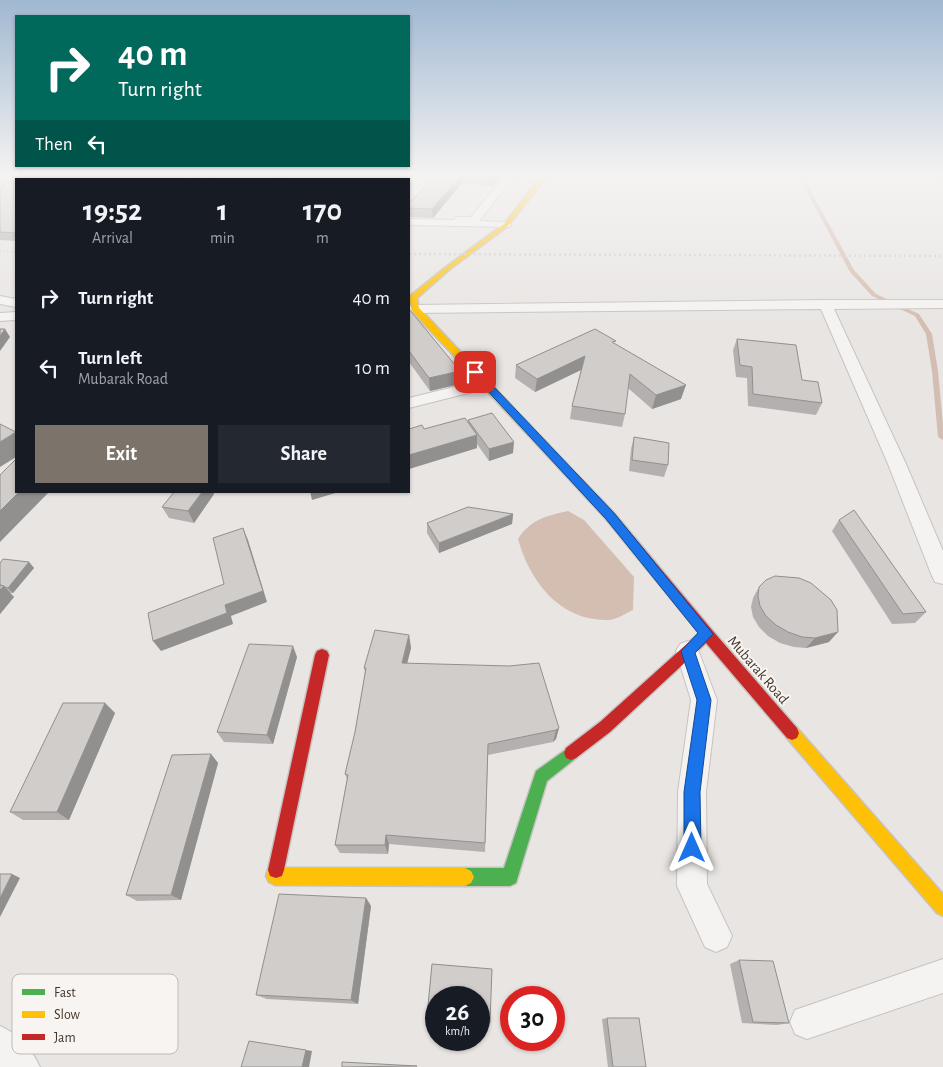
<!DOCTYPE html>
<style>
:root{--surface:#171b24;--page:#242831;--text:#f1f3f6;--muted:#9ea1a6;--accent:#7c736a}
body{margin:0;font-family:"Alegreya Sans",sans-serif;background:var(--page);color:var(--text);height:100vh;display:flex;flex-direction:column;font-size:19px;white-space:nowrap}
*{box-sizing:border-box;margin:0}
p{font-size:16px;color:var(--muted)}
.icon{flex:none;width:28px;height:28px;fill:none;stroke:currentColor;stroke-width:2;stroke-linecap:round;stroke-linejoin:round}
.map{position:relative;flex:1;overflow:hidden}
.details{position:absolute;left:15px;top:178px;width:395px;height:315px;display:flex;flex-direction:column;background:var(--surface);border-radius:0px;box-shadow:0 1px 4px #0004}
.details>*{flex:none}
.banner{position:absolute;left:15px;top:15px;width:395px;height:152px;border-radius:0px;box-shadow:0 1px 4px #0004;background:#00695c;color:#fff;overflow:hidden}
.speed{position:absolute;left:425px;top:986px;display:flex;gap:10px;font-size:25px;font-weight:700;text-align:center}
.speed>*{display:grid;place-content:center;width:65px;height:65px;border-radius:50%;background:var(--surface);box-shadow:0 1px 4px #0004;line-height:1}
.speed small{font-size:12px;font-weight:400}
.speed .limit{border:8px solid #d22;background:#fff;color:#111}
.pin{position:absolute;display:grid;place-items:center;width:42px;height:42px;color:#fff;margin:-21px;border-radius:10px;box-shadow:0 2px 8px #0006}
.me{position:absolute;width:55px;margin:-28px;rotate:0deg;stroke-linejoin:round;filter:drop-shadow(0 0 4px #0008)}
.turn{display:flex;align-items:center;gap:18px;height:105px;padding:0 20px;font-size:22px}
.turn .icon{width:65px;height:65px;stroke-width:2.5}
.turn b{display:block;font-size:35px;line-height:42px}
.then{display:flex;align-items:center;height:48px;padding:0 20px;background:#0003;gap:10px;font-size:19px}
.eta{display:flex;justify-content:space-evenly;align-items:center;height:85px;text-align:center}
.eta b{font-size:30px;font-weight:700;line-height:35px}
.action{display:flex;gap:10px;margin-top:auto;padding:10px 20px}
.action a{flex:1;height:58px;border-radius:0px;background:var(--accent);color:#fff;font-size:20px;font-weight:700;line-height:58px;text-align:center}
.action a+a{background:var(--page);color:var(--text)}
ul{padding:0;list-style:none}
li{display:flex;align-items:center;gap:15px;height:70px;padding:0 20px}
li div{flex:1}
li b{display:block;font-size:19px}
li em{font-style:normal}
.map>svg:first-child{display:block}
.water{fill:#d4bdb1}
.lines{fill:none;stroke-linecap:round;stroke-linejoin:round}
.stream{fill:#d4bdb1;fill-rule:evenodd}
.street-casing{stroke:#c6c3c1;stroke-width:2}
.fast-casing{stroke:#c6c3c1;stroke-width:3}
.slow-casing{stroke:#c6c3c1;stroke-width:3}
.jam-casing{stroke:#c6c3c1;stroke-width:3}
.street{fill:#f5f3f2;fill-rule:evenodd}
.fast{fill:#4caf50;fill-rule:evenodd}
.slow{fill:#ffc107;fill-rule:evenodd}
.jam{fill:#c62828;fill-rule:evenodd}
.rail-far1{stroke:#d0cdcb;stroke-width:2;stroke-dasharray:1 2.5;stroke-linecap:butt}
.rail{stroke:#d0cdcb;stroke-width:2.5;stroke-dasharray:2 3;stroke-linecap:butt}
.wall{fill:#b3b0af}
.shaded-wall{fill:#92908e}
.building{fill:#d0cdcb;stroke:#92908e}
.route{fill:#1a73e8;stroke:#114b97}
.labels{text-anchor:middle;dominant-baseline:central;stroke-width:4;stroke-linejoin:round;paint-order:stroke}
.street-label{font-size:15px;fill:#423529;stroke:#f7f4f1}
.key{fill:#f7f4f1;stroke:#c1bbb5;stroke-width:1}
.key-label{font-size:14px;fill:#423529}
</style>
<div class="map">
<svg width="943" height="1067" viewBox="0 0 943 1067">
<rect width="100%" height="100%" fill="#e8e5e3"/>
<!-- water -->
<path class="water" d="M568,511L584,520L634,577L633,610C626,613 616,620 608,620C560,621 530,582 518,539C531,519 546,516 568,511Z"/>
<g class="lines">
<!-- stream -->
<path class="stream" d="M798,175H802L854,270L876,294L919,314L932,334L938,371L943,425V440L938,437L932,371L926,334L915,316L872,296L850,272Z"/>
<defs>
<path id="street" d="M185,175H196L192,179H181Z
M278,175H288L284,179H275Z
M505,175H515L479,221L506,222L510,223L511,225L510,227L409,225V219L455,220V217H471Z
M0,296L16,299V307L0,304Z
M825,300H943V308L834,309L906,464L943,551V584L935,582L932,576L888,464L821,309L415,313L409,310L410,306L415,305Z
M16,312V320L0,321V313Z
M487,379L492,381L495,384L492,387L409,408V398Z
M688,641L696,644L717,700L706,792L707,884L732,936L727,947L716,952L705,947L677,886L678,792L691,700L676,651L680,644Z
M943,959V993L807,1039L795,1034L790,1022L795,1010Z
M0,1026C18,1034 32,1049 40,1067H0Z"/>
<path id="fast" d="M571,746L576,748L578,753L576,758L547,781L516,883L510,886H465L459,883L456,877L459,871L465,868H504L536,771Z"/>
<path id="slow" d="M542,175H548L508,226L450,269L417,298L419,308L566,463L567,465L562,468L558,467L412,311L409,297L446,267L504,224Z
M792,726L797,728L943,894V916L937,913L787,738L785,733L787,728Z
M276,862L282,864L283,868H465L471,871L474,877L471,883L465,886L275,885L269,882L266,876L270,864Z"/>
<path id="jam" d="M562,462L566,463L614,513L712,630L797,728L799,733L797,738L792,740L787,738L706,643L610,732L576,758L571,760L566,758L564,753L566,748L600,722L699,633L606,519L558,467L557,465Z
M322,649L327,651L329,655L284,870L282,876L276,878L270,876L268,870L315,655L317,651Z"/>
</defs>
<!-- street casing -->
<use href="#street" class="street-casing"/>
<!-- fast casing -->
<use href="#fast" class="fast-casing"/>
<!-- slow casing -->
<use href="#slow" class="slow-casing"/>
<!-- jam casing -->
<use href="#jam" class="jam-casing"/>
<!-- street -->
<use href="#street" class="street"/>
<!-- fast -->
<use href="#fast" class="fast"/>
<!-- slow -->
<use href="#slow" class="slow"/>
<!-- jam -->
<use href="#jam" class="jam"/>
<!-- rail-far1 -->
<path class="rail-far1" d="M0,251L16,252"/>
<!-- rail -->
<path class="rail" d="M409,254L943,256"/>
</g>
<!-- wall -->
<path class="wall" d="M197,175H218L215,177Z
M437,175H502L493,186L462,183L433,218L409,217V218V203Z
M16,179V241L0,240V187Z
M409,309L460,371V384L430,391L409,362Z
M737,339L802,380L822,403L816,415L748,406L747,378L736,377L733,350Z
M615,344L681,399L652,409L628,388L625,414L622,427L570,419L572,406L581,370L535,392L515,378L516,365Z
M468,420L513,453L489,461L477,444V448L409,469V429H424L468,422Z
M634,437L668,465L664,477L629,471L631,449Z
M175,491H213L214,494L194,523L169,518L162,507Z
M513,514L512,524L439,553L427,533V523Z
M839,520L926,612L915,623L892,624L832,531Z
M29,562L34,568L13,593H10L14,597L0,614V563Z
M759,587L829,642L806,648L794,647L780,643L768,636L759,627L753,617L751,607L753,598Z
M409,635L411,648L407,663L559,728L556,739L553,742L488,755L485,852L389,844L388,854L340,853L335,845L347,779L345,774L355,732L365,672L364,668Z
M297,657L273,744L224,742L217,732Z
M105,703L115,713L69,820H23L10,812Z
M211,754L218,763L181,900L137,901L126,895Z
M366,898L371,906L358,1004L267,999L256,995Z
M739,960L789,1023L777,1025L742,1023L730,964Z
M432,964L492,969L489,1025L479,1024V998H436V1019L429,1018L427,1016Z
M607,1018L646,1067H608L602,1019Z"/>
<!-- shaded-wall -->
<path class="shaded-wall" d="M170,175H182L176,179H164Z
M462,175V183L433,218L432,209Z
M496,175H502L493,186L494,178Z
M5,329L10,337L0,351V336Z
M585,356L583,369L535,392L537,379Z
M460,371V384L430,391L429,378Z
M686,385L681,399L652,409L656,395Z
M16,432V457L0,467V442Z
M477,435V448L409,469V455Z
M514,442L513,453L489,461V449Z
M20,491H50L0,542V511Z
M203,491H213L214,494L194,523L188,511Z
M310,491H342L312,500Z
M513,514L512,524L439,553V543Z
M243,528L248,540L267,602L231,616L233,624L161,651L153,641L225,605Z
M29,562L34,568L13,593L8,588Z
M4,586L14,597L0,614V590Z
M838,632L829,642L806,648L815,638Z
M409,635L411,648L404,676L402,663Z
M293,646L297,657L273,744L267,735Z
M105,703L115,713L69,820L57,812Z
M559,728L556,739L553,742L556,730Z
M211,754L218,763L181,900L171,895Z
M386,835L389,844L388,854L385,845Z
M12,874L20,878L0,917V898Z
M366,898L371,906L358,1004L351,1000Z
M306,1050L312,1051L309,1067H302Z"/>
<!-- building -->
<path class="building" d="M24,175H170L164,179H16Z
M437,175H496L494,178L462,175L432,209L409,208V203Z
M16,179V233L0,232V187Z
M409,309L460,371L429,378L409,351Z
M0,329H5L0,336Z
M595,329L616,341L612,342L686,385L656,395L630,374L625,414L572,406L585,356L537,379L516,365Z
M737,339L796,345L802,380L818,382L822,403L753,394L752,367L740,365Z
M492,413L514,442L489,449L468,420Z
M465,418L477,435L409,455V429L422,425L424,429Z
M0,424L16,432L0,442Z
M634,437L669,443L668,465L632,460Z
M16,459V491H20L0,511V475Z
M175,491H203L188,511L162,507Z
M468,507L513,514L439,543L427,523Z
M854,510L926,612L903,614L839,520Z
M243,528L263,591L225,605L227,613L153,641L148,613L224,584L213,538Z
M3,559L29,562L8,588L0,585V563Z
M775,576L799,578L811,583L831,600L837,610L838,632L815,638L802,637L788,632L776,625L766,616L760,606L758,596L759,587L766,580Z
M0,585L4,586L0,590Z
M375,630L409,635L402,663L509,666L539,663L559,728L556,730L488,744L485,843L386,835L385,845H335L348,775L345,774L355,732L366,668H364Z
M249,644L293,646L267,735L217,732Z
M63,703H105L57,812H10Z
M211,754L171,895H126L172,755Z
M0,874H12L0,898Z
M279,894L366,898L351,1000L256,995Z
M739,960L773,961L789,1023L753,1022Z
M432,964L492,969L490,1023L479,1022V998H436V1017L427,1016Z
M607,1018H639L646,1067H613Z
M249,1041L306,1050L302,1067H241Z
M342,1062L417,1066L342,1067Z"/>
<!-- sky -->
<linearGradient id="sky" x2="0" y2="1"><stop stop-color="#a0b8d2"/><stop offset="0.54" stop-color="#f5f3f2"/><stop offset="1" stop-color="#f5f3f2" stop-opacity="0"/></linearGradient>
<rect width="943" height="324" fill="url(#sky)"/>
<!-- route -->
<path class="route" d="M475,369L478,370L614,513L713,634L695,653L711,700L700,792L701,848L698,854L692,857L686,854L684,848V792L697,700L681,651L698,633L606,519L472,374V370Z"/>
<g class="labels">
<!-- street labels -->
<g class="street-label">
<text transform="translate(758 670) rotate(49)">Mubarak Road</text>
</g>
</g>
<!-- legend -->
<rect x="12" y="974" width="166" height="80" rx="8" class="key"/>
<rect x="22" y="989" width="23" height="6" fill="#4caf50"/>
<rect x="22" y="1011" width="23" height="7" fill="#ffc107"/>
<rect x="22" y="1034" width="23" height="6" fill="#c62828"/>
<g class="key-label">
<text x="54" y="997">Fast</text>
<text x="54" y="1019">Slow</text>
<text x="54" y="1042">Jam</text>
</g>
</svg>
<div class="speed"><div>26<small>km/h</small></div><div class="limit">30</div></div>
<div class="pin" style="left:475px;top:372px;background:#d93025"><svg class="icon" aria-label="arrive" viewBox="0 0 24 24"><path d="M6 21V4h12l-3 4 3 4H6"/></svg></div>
<svg class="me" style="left:692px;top:848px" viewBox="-20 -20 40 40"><path d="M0-17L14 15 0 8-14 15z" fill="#1a73e8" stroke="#fff" stroke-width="4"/></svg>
<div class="banner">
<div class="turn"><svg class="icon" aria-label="right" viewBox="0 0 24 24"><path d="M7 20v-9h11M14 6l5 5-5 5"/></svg><div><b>40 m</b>Turn right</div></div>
<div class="then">Then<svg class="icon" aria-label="left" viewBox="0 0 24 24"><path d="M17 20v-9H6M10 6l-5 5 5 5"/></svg></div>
</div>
<section class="details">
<div class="eta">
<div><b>19:52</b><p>Arrival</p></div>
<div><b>1</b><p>min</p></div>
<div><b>170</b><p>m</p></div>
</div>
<ul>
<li><svg class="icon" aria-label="right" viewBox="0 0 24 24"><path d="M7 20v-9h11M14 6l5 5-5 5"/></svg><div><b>Turn right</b></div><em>40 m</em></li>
<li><svg class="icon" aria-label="left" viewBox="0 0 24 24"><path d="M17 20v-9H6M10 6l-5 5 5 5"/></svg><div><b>Turn left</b><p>Mubarak Road</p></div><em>10 m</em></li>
</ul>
<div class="action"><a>Exit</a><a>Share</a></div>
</section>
</div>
